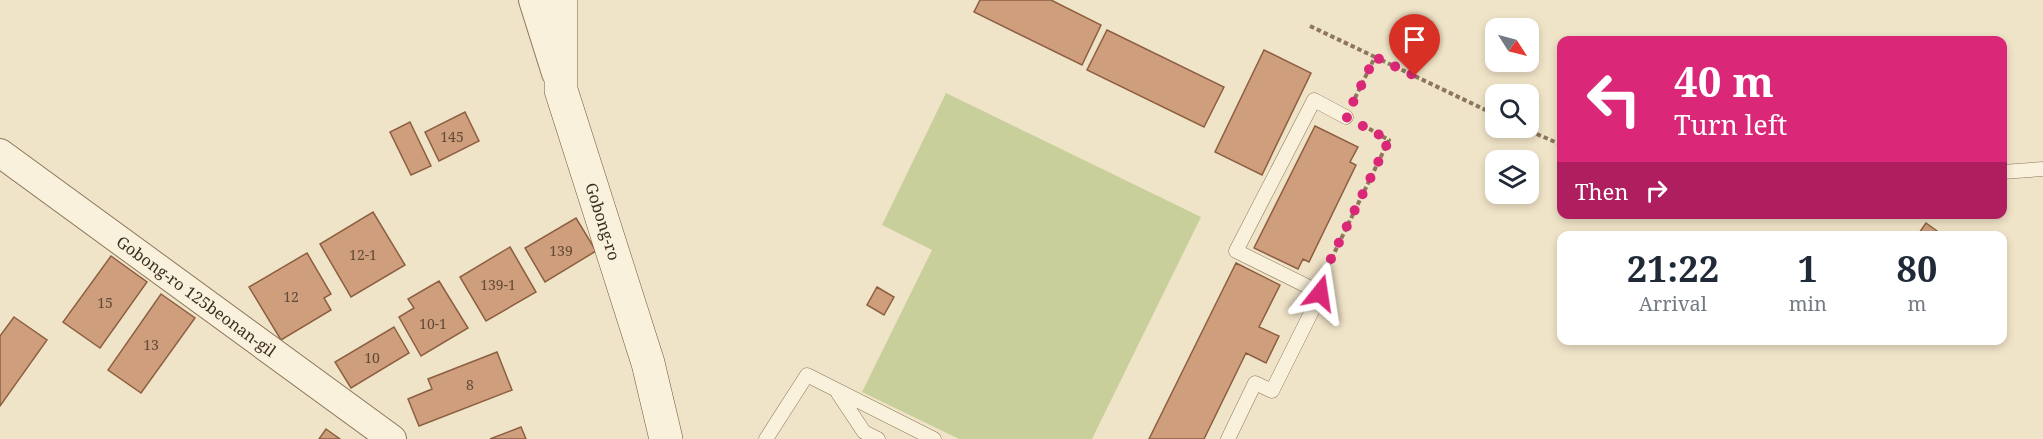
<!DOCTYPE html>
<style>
:root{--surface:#fff;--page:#f2f2f3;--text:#1f2937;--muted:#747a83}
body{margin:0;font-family:"Noto Serif",serif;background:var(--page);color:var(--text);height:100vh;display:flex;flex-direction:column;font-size:22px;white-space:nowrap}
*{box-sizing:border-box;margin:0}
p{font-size:20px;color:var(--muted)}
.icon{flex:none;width:33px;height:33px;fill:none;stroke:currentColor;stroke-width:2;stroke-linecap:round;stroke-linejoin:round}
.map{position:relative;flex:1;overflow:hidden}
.drawer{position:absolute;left:1557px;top:231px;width:450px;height:114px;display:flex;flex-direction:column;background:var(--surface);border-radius:12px;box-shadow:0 3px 9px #0003}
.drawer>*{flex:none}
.banner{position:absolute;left:1557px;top:36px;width:450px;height:183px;border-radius:12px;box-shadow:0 3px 9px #0003;background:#db2777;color:#fff;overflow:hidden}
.needle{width:39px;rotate:126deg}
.controls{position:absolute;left:1485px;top:18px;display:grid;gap:12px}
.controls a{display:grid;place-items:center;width:54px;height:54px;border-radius:12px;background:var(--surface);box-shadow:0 3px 9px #0003;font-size:30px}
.pin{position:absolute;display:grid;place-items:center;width:51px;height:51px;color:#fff;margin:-62px -26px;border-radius:50% 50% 50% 0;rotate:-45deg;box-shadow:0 0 6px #0007}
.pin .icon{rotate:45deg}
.me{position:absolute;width:66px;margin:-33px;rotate:15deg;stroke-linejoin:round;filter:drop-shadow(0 0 4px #0008)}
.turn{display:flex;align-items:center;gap:21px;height:126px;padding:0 18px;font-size:27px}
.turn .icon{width:78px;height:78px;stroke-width:2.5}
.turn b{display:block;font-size:42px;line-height:51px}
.then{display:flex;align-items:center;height:57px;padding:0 18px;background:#0003;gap:12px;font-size:22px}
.eta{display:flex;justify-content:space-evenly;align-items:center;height:102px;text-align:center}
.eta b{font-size:36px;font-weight:700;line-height:42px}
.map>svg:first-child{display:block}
.green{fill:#c9cf9b}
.building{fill:#cf9f7d;stroke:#8d5f41;stroke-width:1.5}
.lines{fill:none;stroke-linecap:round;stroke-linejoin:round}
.lane-casing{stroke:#8d765c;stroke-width:15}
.street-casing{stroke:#8d765c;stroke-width:30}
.secondary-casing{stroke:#6f573f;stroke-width:34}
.path{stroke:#8d765c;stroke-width:4;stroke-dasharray:4.5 3;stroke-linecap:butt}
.lane{stroke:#faf1dc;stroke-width:14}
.street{stroke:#faf1dc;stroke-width:28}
.secondary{stroke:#faf1dc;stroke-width:33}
.route{stroke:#db2777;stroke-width:10;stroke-dasharray:0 18}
.labels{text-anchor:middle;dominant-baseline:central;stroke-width:4.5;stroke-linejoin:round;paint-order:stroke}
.number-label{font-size:14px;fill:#624a37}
.street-label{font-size:16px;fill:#3d2e20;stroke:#f7eed8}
</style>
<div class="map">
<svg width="2043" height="439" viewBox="0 0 2043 439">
<rect width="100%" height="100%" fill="#f0e4c8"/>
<!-- green -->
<path class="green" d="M946,93L1201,217L1092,439H959L862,392L932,250L882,225Z"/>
<!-- building -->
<path class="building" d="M980,0H1051L1101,25L1082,65L974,12Z
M1107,30L1224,87L1204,127L1087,70Z
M1264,50L1311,73L1262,175L1215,152Z
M465,112L479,141L439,161L425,132Z
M410,122L431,166L411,175L390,132Z
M1315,126L1358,147L1350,162L1356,165L1309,262L1303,259L1298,269L1254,248Z
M373,212L405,265L351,297L320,244Z
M576,218L596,251L545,282L525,248Z
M1926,223L1944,236H1917Z
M510,247L536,292L486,321L460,277Z
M307,253L331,294L324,298L331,310L281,340L249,287Z
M111,256L147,282L100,348L63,322Z
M1236,263L1280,285L1259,327L1279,336L1266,363L1246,353L1204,439H1149Z
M439,281L468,328L421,356L399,317L414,308L408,299Z
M877,287L894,297L884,315L867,305Z
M161,294L195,318L141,393L108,370Z
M14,317L47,340L0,406V336Z
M394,327L409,353L351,388L335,362Z
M497,352L512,390L419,426L408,399L432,389L428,379Z
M521,427L526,439H490Z
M326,429L340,439H319Z"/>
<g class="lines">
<defs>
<path id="lane" d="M2002,172L2043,169
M838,393L864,432L878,439
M766,439L807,375L934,439
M1228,439L1255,383L1272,391L1321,293L1236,251L1314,100L1346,117"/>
<g id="street">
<path d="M533,0L556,73"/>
<path id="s1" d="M0,153L392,439"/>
</g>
<g id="secondary">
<path id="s2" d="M561,0V90L648,363L666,439"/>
</g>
</defs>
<!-- lane casing -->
<use href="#lane" class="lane-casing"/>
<!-- street casing -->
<use href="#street" class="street-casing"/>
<!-- secondary casing -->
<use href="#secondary" class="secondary-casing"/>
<!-- path -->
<path class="path" d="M1310,26L1375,57
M1355,98L1375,57L1496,115
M1523,128L1562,145
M1325,272L1389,140L1364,126"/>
<!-- lane -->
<use href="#lane" class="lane"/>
<!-- street -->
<use href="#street" class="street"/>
<!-- secondary -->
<use href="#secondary" class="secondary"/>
</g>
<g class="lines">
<!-- route -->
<path class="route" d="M1320,293L1326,269L1389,140L1346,117L1375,57L1415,76"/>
</g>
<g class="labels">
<!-- number labels -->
<g class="number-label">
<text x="452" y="136">145</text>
<text x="561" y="250">139</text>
<text x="363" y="254">12-1</text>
<text x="498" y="284">139-1</text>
<text x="291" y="296">12</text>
<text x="105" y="302">15</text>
<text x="433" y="323">10-1</text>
<text x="151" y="344">13</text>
<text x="372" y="357">10</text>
<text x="470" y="384">8</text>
</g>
<!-- street labels -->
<g class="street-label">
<text stroke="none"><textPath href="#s2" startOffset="228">Gobong-ro</textPath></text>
<text stroke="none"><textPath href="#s1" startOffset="243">Gobong-ro 125beonan-gil</textPath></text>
</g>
</g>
</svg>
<div class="controls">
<a><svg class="needle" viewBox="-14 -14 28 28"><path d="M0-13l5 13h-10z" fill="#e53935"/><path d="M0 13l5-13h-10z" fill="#747a83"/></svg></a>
<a><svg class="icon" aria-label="search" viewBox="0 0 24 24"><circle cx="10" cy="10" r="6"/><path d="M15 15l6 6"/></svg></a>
<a><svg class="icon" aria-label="layers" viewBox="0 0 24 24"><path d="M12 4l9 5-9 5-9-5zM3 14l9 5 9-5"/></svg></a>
</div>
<div class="pin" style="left:1415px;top:76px;background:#d93025"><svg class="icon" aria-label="arrive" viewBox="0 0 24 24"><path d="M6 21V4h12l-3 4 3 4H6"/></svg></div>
<svg class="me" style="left:1320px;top:293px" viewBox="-20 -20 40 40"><path d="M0-17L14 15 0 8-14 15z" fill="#db2777" stroke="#fff" stroke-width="4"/></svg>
<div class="banner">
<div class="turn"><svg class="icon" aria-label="left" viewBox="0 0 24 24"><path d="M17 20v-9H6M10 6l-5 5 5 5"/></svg><div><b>40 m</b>Turn left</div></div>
<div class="then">Then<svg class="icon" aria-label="right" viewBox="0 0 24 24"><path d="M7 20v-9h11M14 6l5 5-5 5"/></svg></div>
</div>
<section class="drawer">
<div class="eta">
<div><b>21:22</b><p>Arrival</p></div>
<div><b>1</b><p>min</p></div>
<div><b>80</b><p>m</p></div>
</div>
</section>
</div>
